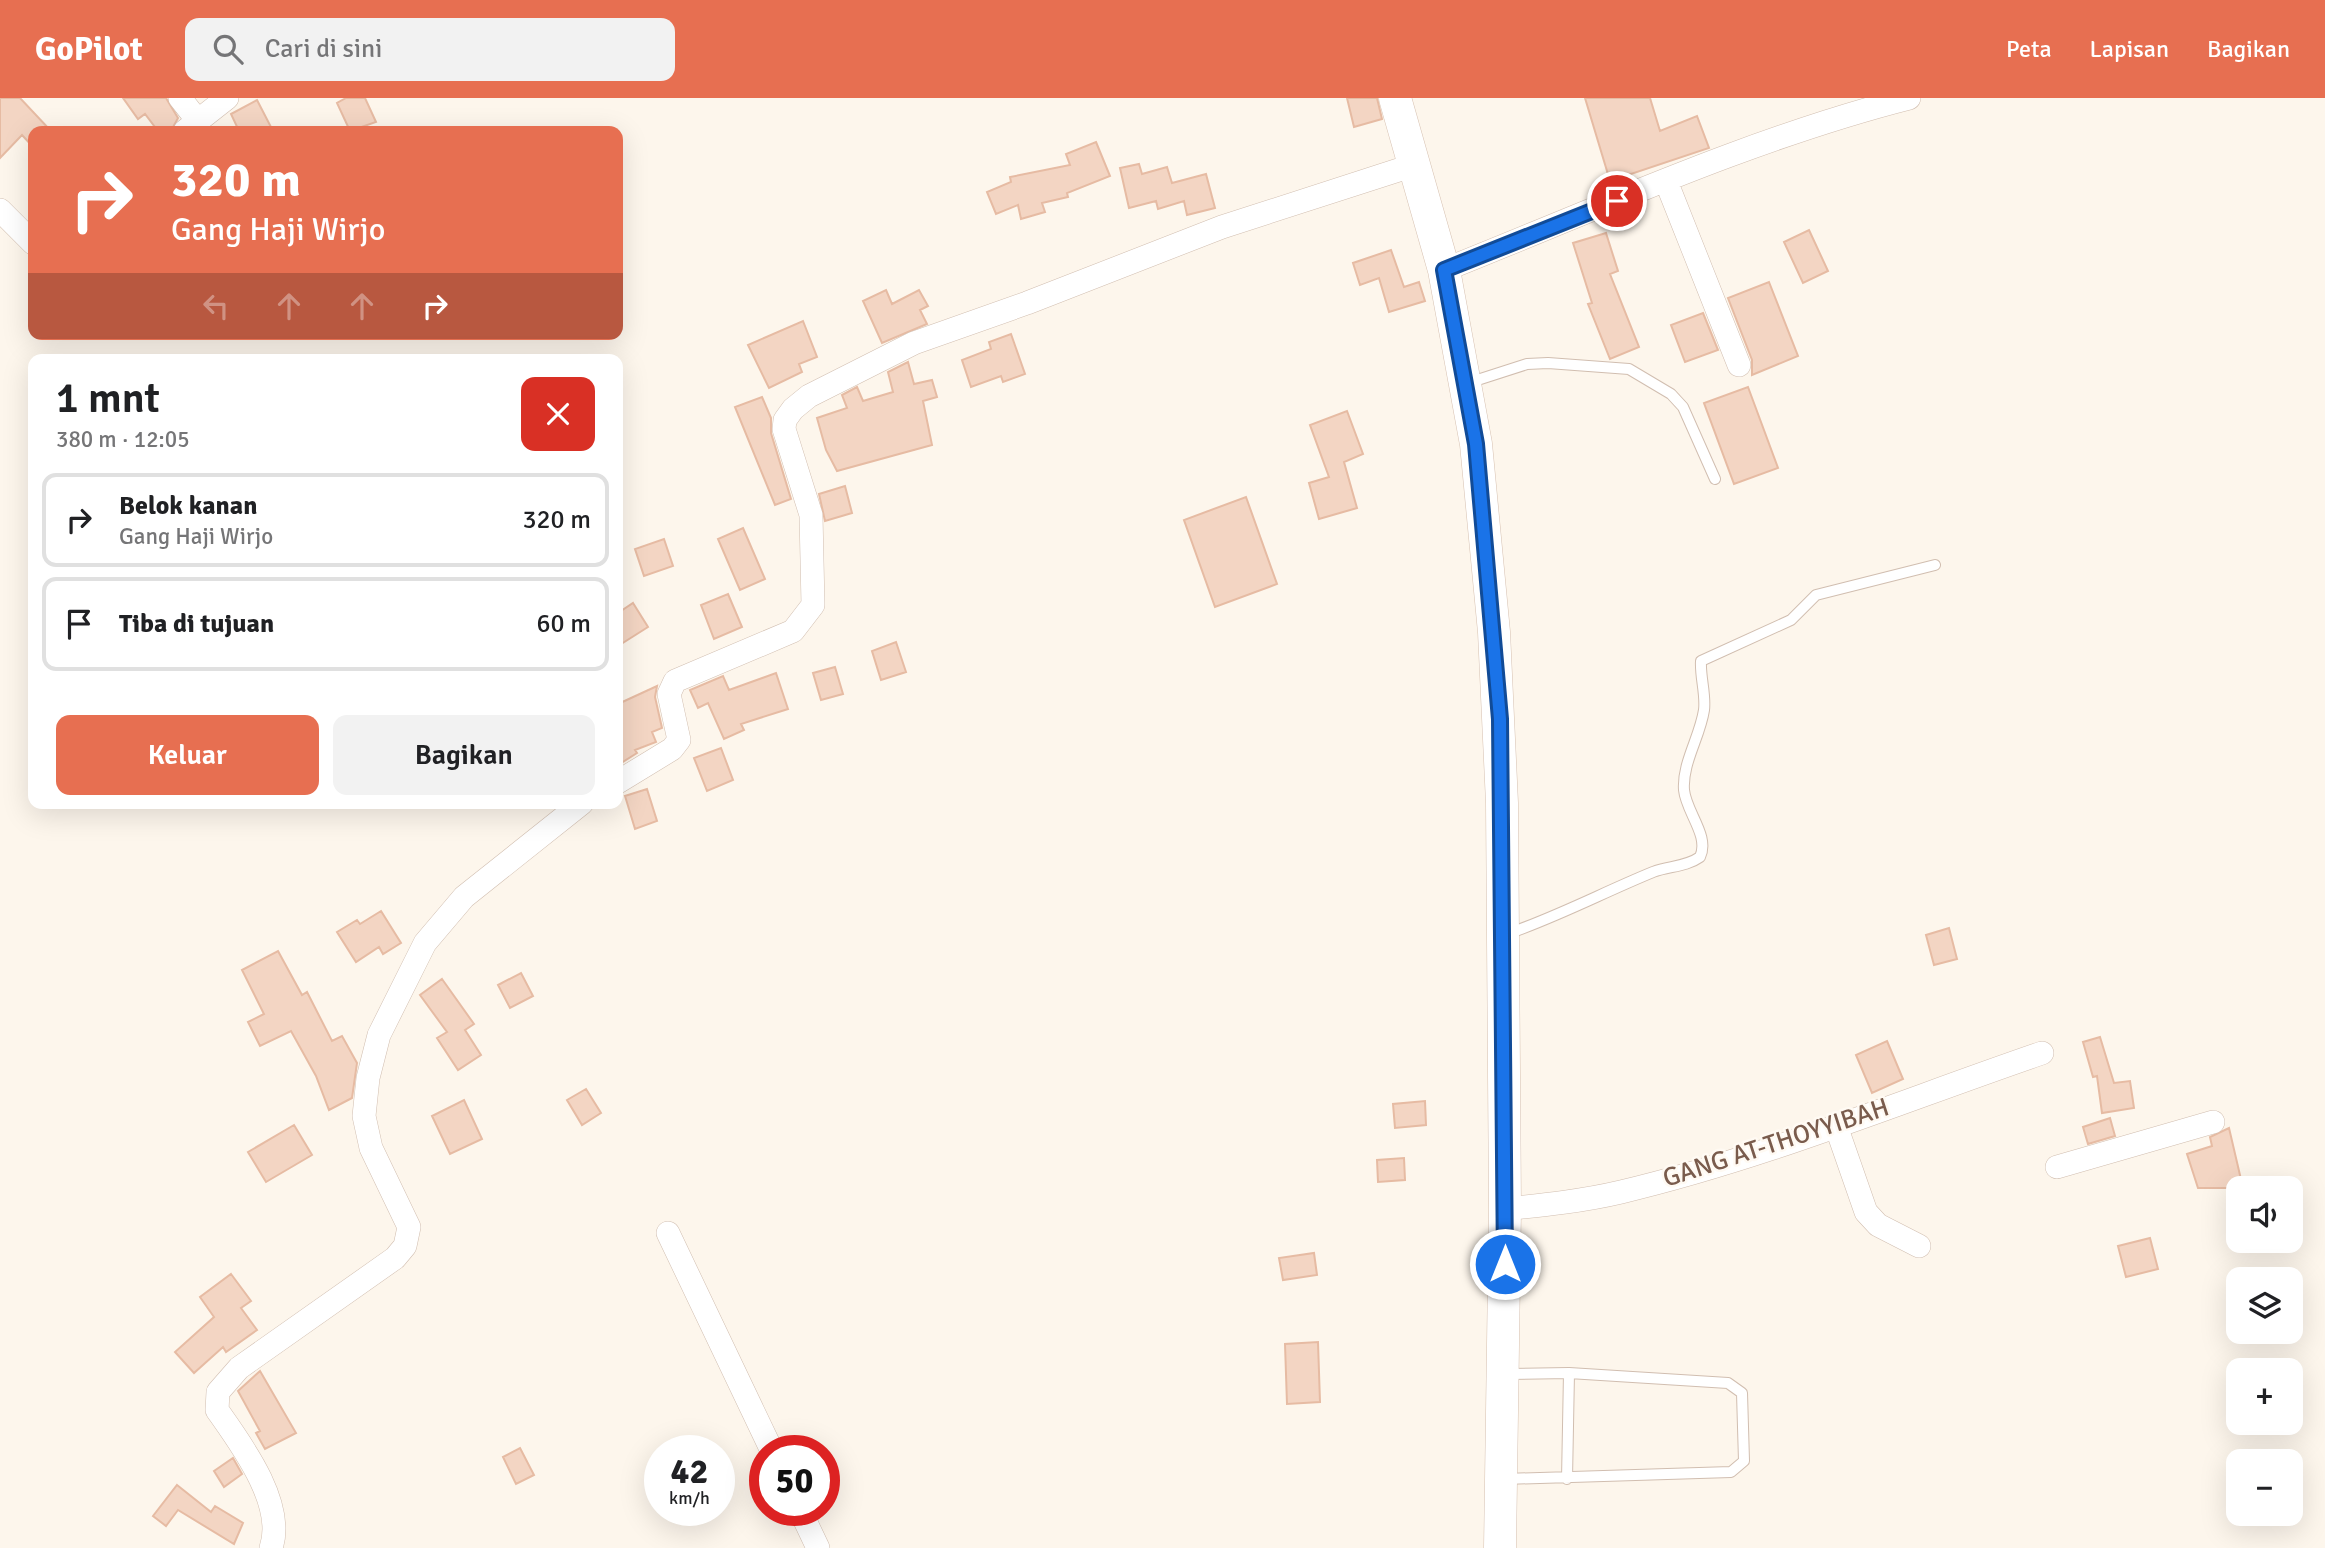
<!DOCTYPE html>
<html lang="id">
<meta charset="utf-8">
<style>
:root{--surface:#fff;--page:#f2f2f2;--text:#202124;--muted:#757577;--line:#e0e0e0;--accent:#e76f51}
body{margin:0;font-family:Signika,sans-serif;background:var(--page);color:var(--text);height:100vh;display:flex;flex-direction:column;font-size:26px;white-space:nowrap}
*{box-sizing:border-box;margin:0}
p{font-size:23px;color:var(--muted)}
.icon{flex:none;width:38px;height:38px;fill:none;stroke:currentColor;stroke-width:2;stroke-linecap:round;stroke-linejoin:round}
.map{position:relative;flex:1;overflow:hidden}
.panel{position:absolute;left:28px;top:256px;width:595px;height:455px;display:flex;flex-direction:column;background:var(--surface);border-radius:14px;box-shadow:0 7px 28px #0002}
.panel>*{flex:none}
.top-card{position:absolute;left:28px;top:28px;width:595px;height:214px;border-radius:14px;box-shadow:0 7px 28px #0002;background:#e76f51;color:#fff;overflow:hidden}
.tools{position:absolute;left:2226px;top:1078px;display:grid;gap:14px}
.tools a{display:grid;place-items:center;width:77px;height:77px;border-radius:14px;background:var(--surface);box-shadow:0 7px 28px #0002;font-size:35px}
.speed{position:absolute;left:644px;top:1337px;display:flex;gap:14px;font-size:35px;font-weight:700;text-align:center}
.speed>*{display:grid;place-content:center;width:91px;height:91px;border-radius:50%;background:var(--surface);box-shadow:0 7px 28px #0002;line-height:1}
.speed small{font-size:18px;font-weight:400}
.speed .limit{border:10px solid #d22;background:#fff;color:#111}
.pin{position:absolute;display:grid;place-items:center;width:60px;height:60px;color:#fff;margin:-30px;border:4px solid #fff;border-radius:50%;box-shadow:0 2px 7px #0007}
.me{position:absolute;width:77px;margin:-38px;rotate:0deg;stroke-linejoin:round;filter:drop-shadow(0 0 5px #0008)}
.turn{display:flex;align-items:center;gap:24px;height:147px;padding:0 28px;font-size:32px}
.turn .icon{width:91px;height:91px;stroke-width:2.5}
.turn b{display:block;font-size:49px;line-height:60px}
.lanes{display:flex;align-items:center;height:66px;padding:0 28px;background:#0003;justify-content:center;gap:35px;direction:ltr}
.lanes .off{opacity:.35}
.round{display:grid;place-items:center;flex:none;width:74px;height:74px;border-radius:14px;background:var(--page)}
.head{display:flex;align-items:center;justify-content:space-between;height:119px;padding:0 28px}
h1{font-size:42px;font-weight:600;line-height:52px}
.primary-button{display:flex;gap:14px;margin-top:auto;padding:14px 28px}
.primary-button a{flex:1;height:80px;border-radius:14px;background:var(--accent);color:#fff;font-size:28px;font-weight:600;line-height:80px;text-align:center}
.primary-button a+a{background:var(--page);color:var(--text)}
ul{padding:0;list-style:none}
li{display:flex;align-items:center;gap:21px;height:94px;margin:0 14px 10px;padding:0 14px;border:4px solid var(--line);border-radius:14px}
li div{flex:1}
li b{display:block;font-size:26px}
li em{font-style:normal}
header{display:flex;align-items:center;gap:42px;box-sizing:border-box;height:98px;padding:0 35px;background:var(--accent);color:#fff}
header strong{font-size:33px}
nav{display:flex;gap:38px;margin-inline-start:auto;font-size:24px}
.search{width:490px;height:63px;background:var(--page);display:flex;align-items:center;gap:18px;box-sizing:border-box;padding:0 24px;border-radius:14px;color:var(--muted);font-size:26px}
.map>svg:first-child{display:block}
.building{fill:#f3d5c3;stroke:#e6bba3;stroke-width:2}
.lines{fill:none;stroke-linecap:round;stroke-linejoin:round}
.lane-casing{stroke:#d1beb0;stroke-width:12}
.street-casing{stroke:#d1beb0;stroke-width:24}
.secondary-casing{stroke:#d6c0b0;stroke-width:33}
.lane{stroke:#fff;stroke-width:10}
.street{stroke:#fff;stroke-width:23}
.secondary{stroke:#fff;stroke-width:32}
.route-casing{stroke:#114b97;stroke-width:18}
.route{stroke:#1a73e8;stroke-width:12}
.labels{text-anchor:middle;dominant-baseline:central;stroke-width:5;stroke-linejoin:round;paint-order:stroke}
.street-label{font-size:26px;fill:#7a5c4d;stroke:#fffaf3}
</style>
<header>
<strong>GoPilot</strong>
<div class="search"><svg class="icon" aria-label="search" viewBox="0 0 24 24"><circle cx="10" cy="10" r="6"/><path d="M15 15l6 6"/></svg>Cari di sini</div>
<nav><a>Peta</a><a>Lapisan</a><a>Bagikan</a></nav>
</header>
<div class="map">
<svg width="2325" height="1450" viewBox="0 0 2325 1450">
<rect width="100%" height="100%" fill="#fdf6ec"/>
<!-- building -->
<path class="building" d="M0,0H20L51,33H33V49L22,37L0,60Z
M123,0H166L178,20L171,33H158L145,16L138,21Z
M346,0H365L376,24L350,33L337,5Z
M1347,0H1377L1382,21L1354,29Z
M1585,0H1650L1660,33L1697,18L1709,50L1610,83Z
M257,2L273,33H239L231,16Z
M1096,44L1110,78L1067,95L1068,99L1042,105L1045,114L1021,121L1018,107L996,116L987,94L1011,84L1010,79L1070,67L1066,56Z
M1139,66L1142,76L1167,69L1172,85L1206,76L1215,110L1187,117L1184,103L1158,111L1156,103L1129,110L1120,70Z
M1809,132L1828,173L1803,185L1784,144Z
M1606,135L1618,173L1610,176L1639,249L1610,261L1588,206L1592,205L1573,145Z
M1391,152L1404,189L1419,184L1425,203L1389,214L1379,180L1360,187L1353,165Z
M1769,184L1798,258L1752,277V262L1728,200Z
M886,192L892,206L919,192L928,208L920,212L927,226L882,245L863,203Z
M1703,215L1718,252L1685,264L1671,227Z
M803,223L817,259L799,266L802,274L769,290L748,247Z
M1011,236L1025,276L1003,284L1001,278L971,289L962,262L991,251L989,244Z
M908,264L914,286L932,282L937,299L923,303L932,347L837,373L826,352L817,320L847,310L842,297L857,289L863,303L893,294L888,274Z
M1748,289L1778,370L1734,386L1704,305Z
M762,299L771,320V335L791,401L775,407L735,309Z
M1347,313L1363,356L1344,364L1357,410L1319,421L1309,385L1329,379L1310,327Z
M845,388L852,415L825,423L819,396Z
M1246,399L1277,486L1215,509L1184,422Z
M743,430L765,481L740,492L718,441Z
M664,441L673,468L644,478L635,451Z
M728,496L742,529L714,541L701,507Z
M633,505L648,529L618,548V515Z
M896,544L906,574L881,582L872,553Z
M835,569L843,596L821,602L813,575Z
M776,575L788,611L741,626L744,632L724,641L708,605L698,610L690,592L723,578L729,592Z
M657,588L655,599L662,630L652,634L656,644L635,652L637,655L618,667V606Z
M721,650L733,682L707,693L694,660Z
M647,691L657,723L635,731L625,698Z
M381,813L401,845L383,856L379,849L356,864L337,834L357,822L360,826Z
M1949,830L1957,861L1934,867L1926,837Z
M278,853L302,897L307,894L332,943L342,938L357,965L352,1000L329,1012L316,978L291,933L260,948L248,924L264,916L242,872Z
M521,875L533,898L510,910L498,887Z
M442,881L474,926L465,932L481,957L458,972L437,940L447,934L420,897Z
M2100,939L2114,985L2130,983L2134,1010L2102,1015L2097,978L2093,979L2083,944Z
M1887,943L1903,981L1872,995L1856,957Z
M586,991L601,1015L582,1027L567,1002Z
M464,1002L482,1041L450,1056L432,1018Z
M1425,1003L1426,1027L1395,1030L1393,1006Z
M2110,1020L2115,1038L2088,1046L2083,1029Z
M294,1027L312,1057L266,1084L248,1054Z
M2229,1030L2243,1090H2198L2187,1056L2212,1048L2210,1039Z
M1404,1060L1405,1082L1378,1084L1377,1062Z
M2150,1140L2158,1171L2126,1179L2118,1148Z
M1314,1155L1317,1177L1283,1182L1279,1160Z
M231,1176L251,1203L241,1210L257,1232L226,1254L223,1249L194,1275L175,1254L214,1219L200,1199Z
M1318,1244L1320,1304L1287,1306L1285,1246Z
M260,1273L296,1335L265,1351L256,1335L260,1333L238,1293Z
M520,1350L534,1377L516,1386L503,1359Z
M233,1360L242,1376L224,1389L214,1373Z
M177,1387L211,1414L215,1408L243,1425L234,1446L178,1412L166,1428L153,1418Z"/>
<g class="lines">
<defs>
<path id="lane" d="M1468,285L1527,266L1548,265L1629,271L1671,296L1683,309L1715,381
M1507,836C1557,819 1604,794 1653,774C1669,768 1686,769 1700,759C1710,738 1686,714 1684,692C1682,665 1700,639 1704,612C1706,596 1700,579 1701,563L1791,522L1816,497L1935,467
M1505,1381L1731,1374L1744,1363L1742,1295L1728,1285L1569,1275L1507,1276
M1567,1381L1569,1275"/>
<path id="street" d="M180,0L198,23
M185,33L227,0
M1666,83L1739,267
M0,112L33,145
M1444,172C1595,112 1752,40 1909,0
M618,684L672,651L679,642L669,596L675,583L793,533L813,507L811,417L784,331L785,322L793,311L809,298L914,245L1027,205L1222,129L1414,67
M1836,1028L1866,1114L1878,1127L1919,1148
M2057,1069L2213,1024
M1505,1111C1544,1107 1583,1103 1621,1094C1764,1060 1902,1003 2042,955
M668,1135L772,1353
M800,1412L818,1450
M271,1450C286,1406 241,1346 217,1312L218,1294L239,1270L395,1160L405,1148L409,1129L371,1050L364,1018L368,980L379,937L425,845L464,799L582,705"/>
<path id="secondary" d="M1395,0L1444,172L1476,346L1494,534L1502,705L1505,1111L1500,1450"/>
</defs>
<!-- lane casing -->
<use href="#lane" class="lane-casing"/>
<!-- street casing -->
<use href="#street" class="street-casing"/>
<!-- secondary casing -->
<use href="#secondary" class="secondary-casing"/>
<!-- lane -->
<use href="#lane" class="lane"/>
<!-- street -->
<use href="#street" class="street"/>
<!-- secondary -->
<use href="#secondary" class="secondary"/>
</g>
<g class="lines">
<defs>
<path id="route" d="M1505,1166L1500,621L1476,346L1444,172L1617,103"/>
</defs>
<!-- route casing -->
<use href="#route" class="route-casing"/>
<!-- route -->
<use href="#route" class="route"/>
</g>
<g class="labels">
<!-- street labels -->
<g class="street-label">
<text transform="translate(1776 1045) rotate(-18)">GANG AT-THOYYIBAH</text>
</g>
</g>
</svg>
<div class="tools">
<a><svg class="icon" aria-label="sound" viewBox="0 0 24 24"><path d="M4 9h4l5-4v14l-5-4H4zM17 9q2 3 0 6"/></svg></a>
<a><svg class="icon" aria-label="layers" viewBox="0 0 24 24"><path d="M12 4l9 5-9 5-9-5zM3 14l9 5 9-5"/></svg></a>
<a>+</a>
<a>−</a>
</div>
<div class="speed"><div>42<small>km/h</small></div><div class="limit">50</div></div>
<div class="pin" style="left:1617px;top:103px;background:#d93025"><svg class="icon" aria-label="arrive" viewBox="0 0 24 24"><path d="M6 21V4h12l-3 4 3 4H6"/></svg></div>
<svg class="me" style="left:1505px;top:1166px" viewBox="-20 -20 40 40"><circle r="17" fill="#1a73e8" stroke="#fff" stroke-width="3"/><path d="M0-11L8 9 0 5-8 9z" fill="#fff"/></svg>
<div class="top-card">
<div class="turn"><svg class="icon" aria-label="right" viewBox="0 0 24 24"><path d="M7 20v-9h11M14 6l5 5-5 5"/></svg><div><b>320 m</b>Gang Haji Wirjo</div></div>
<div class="lanes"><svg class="icon off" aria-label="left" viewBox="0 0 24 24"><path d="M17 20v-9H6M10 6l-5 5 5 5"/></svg><svg class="icon off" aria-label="ahead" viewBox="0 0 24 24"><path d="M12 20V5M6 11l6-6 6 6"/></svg><svg class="icon off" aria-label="ahead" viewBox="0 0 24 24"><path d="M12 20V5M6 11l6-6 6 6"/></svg><svg class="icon" aria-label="right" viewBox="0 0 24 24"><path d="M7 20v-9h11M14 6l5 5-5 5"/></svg></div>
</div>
<section class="panel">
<div class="head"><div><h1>1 mnt</h1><p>380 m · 12:05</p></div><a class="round" style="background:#d93025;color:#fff"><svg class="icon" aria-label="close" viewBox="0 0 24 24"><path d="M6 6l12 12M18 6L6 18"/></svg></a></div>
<ul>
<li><svg class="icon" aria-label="right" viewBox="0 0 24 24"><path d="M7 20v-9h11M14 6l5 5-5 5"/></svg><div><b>Belok kanan</b><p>Gang Haji Wirjo</p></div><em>320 m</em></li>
<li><svg class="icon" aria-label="arrive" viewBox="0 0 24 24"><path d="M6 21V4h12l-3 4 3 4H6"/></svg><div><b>Tiba di tujuan</b></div><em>60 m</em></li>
</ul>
<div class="primary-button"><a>Keluar</a><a>Bagikan</a></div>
</section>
</div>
